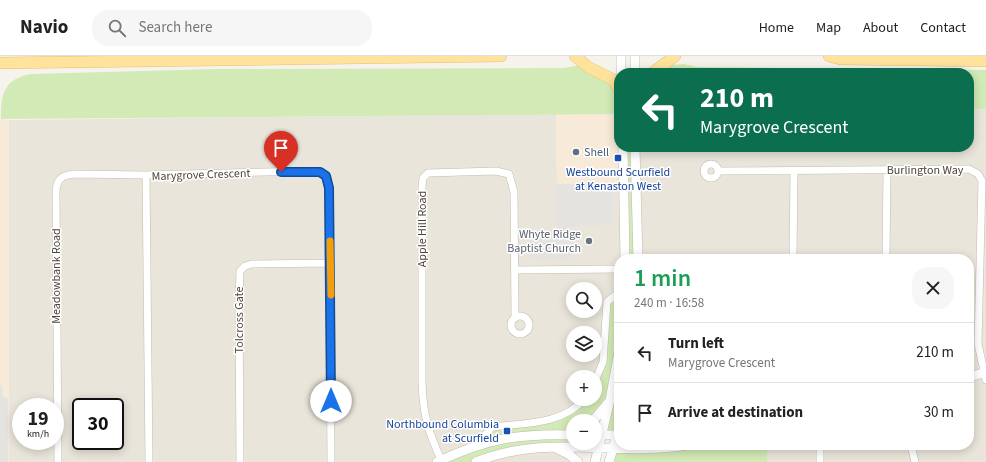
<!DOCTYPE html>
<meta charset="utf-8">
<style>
:root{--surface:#fff;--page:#f6f6f6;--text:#222;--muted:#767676;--line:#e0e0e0}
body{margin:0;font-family:"Source Sans 3",sans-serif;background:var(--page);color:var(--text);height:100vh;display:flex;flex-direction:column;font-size:15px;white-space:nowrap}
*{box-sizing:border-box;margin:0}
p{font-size:13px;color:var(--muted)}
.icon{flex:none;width:22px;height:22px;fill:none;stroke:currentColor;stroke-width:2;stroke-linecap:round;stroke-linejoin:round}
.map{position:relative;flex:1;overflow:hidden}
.side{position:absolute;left:614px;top:198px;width:360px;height:196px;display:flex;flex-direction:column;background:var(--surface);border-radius:16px;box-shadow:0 2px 10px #0003}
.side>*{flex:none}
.banner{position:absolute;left:614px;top:12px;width:360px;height:84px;border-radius:16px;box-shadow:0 2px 10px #0003;background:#0b6e4f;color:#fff;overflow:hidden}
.controls{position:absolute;left:566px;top:226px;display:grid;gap:8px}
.controls a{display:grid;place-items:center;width:36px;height:36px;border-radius:50%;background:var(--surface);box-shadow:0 2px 10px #0003;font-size:20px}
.speed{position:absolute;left:12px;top:342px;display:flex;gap:8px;font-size:20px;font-weight:700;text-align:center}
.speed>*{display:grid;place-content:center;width:52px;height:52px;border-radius:50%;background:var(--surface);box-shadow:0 2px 10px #0003;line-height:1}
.speed small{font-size:10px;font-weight:400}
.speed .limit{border:2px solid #111;border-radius:6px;background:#fff;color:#111}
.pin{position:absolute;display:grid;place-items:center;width:34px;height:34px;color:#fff;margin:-41px -17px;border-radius:50% 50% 50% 0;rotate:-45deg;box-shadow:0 0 4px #0007}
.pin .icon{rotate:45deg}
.me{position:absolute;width:44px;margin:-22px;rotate:0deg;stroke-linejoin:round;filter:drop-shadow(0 0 3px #0008)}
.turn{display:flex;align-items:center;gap:14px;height:84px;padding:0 20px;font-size:18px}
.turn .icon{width:52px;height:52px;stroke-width:2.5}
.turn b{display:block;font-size:28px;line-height:34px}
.round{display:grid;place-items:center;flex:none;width:42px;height:42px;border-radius:16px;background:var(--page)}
.head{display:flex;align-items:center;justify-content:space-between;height:68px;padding:0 20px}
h1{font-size:24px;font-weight:600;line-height:30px;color:#1e9e55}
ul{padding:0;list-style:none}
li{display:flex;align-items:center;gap:12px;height:60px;padding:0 20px;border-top:1px solid var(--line)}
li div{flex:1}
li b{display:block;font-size:15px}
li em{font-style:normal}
header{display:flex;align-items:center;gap:24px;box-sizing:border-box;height:56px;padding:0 20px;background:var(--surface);border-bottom:1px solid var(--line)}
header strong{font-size:19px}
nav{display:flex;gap:22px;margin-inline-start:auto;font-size:14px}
.search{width:280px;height:36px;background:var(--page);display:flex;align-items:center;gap:10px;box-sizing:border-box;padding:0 14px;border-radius:16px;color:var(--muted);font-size:15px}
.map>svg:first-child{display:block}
.residential{fill:#eae5da;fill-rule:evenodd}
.commercial{fill:#f7ead8}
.green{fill:#d2eab5;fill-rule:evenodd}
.parking{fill:#e5e3e0}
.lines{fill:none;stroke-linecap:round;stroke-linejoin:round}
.minor-casing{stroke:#c2bbae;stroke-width:8}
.tertiary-casing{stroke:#c2bbae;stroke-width:10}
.primary-casing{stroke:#e6c16a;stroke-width:12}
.minor{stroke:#fff;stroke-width:7}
.tertiary{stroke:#fff;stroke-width:9}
.primary{stroke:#ffe39c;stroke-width:11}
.route-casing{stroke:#114b97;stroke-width:10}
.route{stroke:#1a73e8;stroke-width:7}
.slow{stroke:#f59e0b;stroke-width:7}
.service-dot{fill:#5c6f8a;stroke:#fff;stroke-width:1.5}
.transit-dot{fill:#1a4fb4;stroke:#fff;stroke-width:1.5}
.worship-dot{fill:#6b7280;stroke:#fff;stroke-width:1.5}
.labels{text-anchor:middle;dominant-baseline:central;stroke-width:3;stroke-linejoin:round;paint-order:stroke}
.service-label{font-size:12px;fill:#4e5e75;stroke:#fff;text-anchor:start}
.street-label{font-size:12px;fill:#4b4439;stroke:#fff}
.transit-label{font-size:12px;fill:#164399;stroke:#fff}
.worship-label{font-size:12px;fill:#5b616d;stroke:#fff;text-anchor:end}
</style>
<header>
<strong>Navio</strong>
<div class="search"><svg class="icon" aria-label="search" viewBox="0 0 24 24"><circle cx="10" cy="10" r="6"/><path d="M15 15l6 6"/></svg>Search here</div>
<nav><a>Home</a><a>Map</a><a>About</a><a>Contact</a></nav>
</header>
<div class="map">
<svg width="986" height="406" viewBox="0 0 986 406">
<rect width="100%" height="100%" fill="#f6f3ec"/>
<!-- residential -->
<path class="residential" d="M969,53H986V406H767L768,389H969V203H638L636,91H969Z
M556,58L557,128L623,127L625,203H619V236L603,306L595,321H573V343H584L578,350L437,406H9V64ZM573,233H595V255H573ZM573,277H595V299H573ZM21,351H55V385H21ZM81,351H115V385H81Z
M555,391L578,406H476Z"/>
<!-- commercial -->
<path class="commercial" d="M556,58H619V91L623,127L557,128Z
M0,63L9,64V406H0Z"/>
<!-- green -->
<path class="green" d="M684,8L697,11L986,14V53H969V17H654L672,9Z
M580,9L593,11L612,30L615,42L616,58L1,63C1,39 3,23 31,18L217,13L564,12Z
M623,91H636L638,203H625Z
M619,236V389H768L767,406H609L617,379H602L599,391H555L476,406H437L482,389L492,371L548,364L584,343H595V325L603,306L607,246ZM610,345L602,379H595V387H573V365H593Z"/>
<!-- parking -->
<path class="parking" d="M613,127V169L570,170V202H529V181H557V128Z
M0,329H2L3,341L8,342V406H0Z"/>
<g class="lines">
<defs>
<path id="minor" d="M704 115a7 7 0 1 1 14 0a7 7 0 1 1-14 0Z
M718,115L969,113L978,118L982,125L978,288L986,324
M146,119L149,406
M793,203L794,114
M886,203L887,114
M516,214L619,213
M511 269a9 9 0 1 1 18 0a9 9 0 1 1-18 0Z
M595,325L603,306L607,246L619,236
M482,389L486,378L492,371C522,367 563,369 584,343
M911,389L915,406
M58,406L56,137C56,123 62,119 75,118L146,119L308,115L320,116L326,120L329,132L331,406
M240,406L239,244L240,215L245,210L252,208L330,207
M442,406C428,375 423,360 422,325V131L423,122L428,117L496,115L509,118L514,136L515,262
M820,406V389"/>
<path id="tertiary" d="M621,0V17
M635,17V0
M623,91L625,203
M635,91L638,203
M969,321L986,316
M593,365L608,347
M595,379H619
M556,392L570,399L578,406
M437,406C486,383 519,377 573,379
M476,406C546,377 616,401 687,389
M595,406L610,344L619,296
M609,406L619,372"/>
<path id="primary" d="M575,0L588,11L614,24L619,34
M829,0L840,3L986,5
M0,7L501,0
M652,17L675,0"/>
</defs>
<!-- minor casing -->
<use href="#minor" class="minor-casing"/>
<!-- tertiary casing -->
<use href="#tertiary" class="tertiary-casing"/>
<!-- primary casing -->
<use href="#primary" class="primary-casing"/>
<!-- minor -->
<use href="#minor" class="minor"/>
<!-- tertiary -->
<use href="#tertiary" class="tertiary"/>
<!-- primary -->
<use href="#primary" class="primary"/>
</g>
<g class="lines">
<defs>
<path id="route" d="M281,116H320L326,120L329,132L331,345"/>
</defs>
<!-- route casing -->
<use href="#route" class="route-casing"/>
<!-- route -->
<use href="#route" class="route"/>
<!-- slow -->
<path class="slow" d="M330,185L331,239"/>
</g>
<!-- markers -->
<circle class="service-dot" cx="576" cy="96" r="4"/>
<g class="transit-dot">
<rect x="614" y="98" width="8" height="8" rx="2"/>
<rect x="503" y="371" width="8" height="8" rx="2"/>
</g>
<circle class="worship-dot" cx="589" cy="185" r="4"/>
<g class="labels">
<!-- service labels -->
<g class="service-label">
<text x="584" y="96">Shell</text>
</g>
<!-- street labels -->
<g class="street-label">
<text x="925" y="114">Burlington Way</text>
<text transform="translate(201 119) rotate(-2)">Marygrove Crescent</text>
<text transform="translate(422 173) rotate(-90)">Apple Hill Road</text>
<text transform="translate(56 220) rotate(-90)">Meadowbank Road</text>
<text transform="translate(239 264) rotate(-90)">Tolcross Gate</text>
</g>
<!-- transit labels -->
<g class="transit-label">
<text x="618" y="116">Westbound Scurfield<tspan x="618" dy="14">at Kenaston West</tspan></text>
<text x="499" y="368" text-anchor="end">Northbound Columbia<tspan x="499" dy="14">at Scurfield</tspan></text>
</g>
<!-- worship labels -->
<g class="worship-label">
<text x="581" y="178">Whyte Ridge<tspan x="581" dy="14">Baptist Church</tspan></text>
</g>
</g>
</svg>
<div class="controls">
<a><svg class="icon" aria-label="search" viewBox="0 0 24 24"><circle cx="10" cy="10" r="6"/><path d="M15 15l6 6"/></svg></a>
<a><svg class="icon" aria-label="layers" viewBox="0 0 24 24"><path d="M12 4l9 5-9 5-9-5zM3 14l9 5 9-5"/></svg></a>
<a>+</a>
<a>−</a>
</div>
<div class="speed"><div>19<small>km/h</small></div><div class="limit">30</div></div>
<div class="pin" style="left:281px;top:116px;background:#d93025"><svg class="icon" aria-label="arrive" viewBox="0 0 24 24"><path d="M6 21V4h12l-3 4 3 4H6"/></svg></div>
<svg class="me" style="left:331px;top:345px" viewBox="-20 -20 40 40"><circle r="19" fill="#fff"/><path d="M0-13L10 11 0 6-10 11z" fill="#1a73e8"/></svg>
<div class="banner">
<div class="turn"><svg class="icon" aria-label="left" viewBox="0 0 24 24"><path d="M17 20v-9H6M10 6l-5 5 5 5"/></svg><div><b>210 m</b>Marygrove Crescent</div></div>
</div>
<section class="side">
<div class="head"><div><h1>1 min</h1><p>240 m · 16:58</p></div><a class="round"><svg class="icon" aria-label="close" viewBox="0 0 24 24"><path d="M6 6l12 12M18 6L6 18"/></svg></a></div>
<ul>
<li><svg class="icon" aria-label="left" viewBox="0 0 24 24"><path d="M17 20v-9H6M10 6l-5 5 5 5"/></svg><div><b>Turn left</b><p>Marygrove Crescent</p></div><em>210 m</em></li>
<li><svg class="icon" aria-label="arrive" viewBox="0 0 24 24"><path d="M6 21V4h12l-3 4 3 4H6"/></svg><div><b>Arrive at destination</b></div><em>30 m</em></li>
</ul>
</section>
</div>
